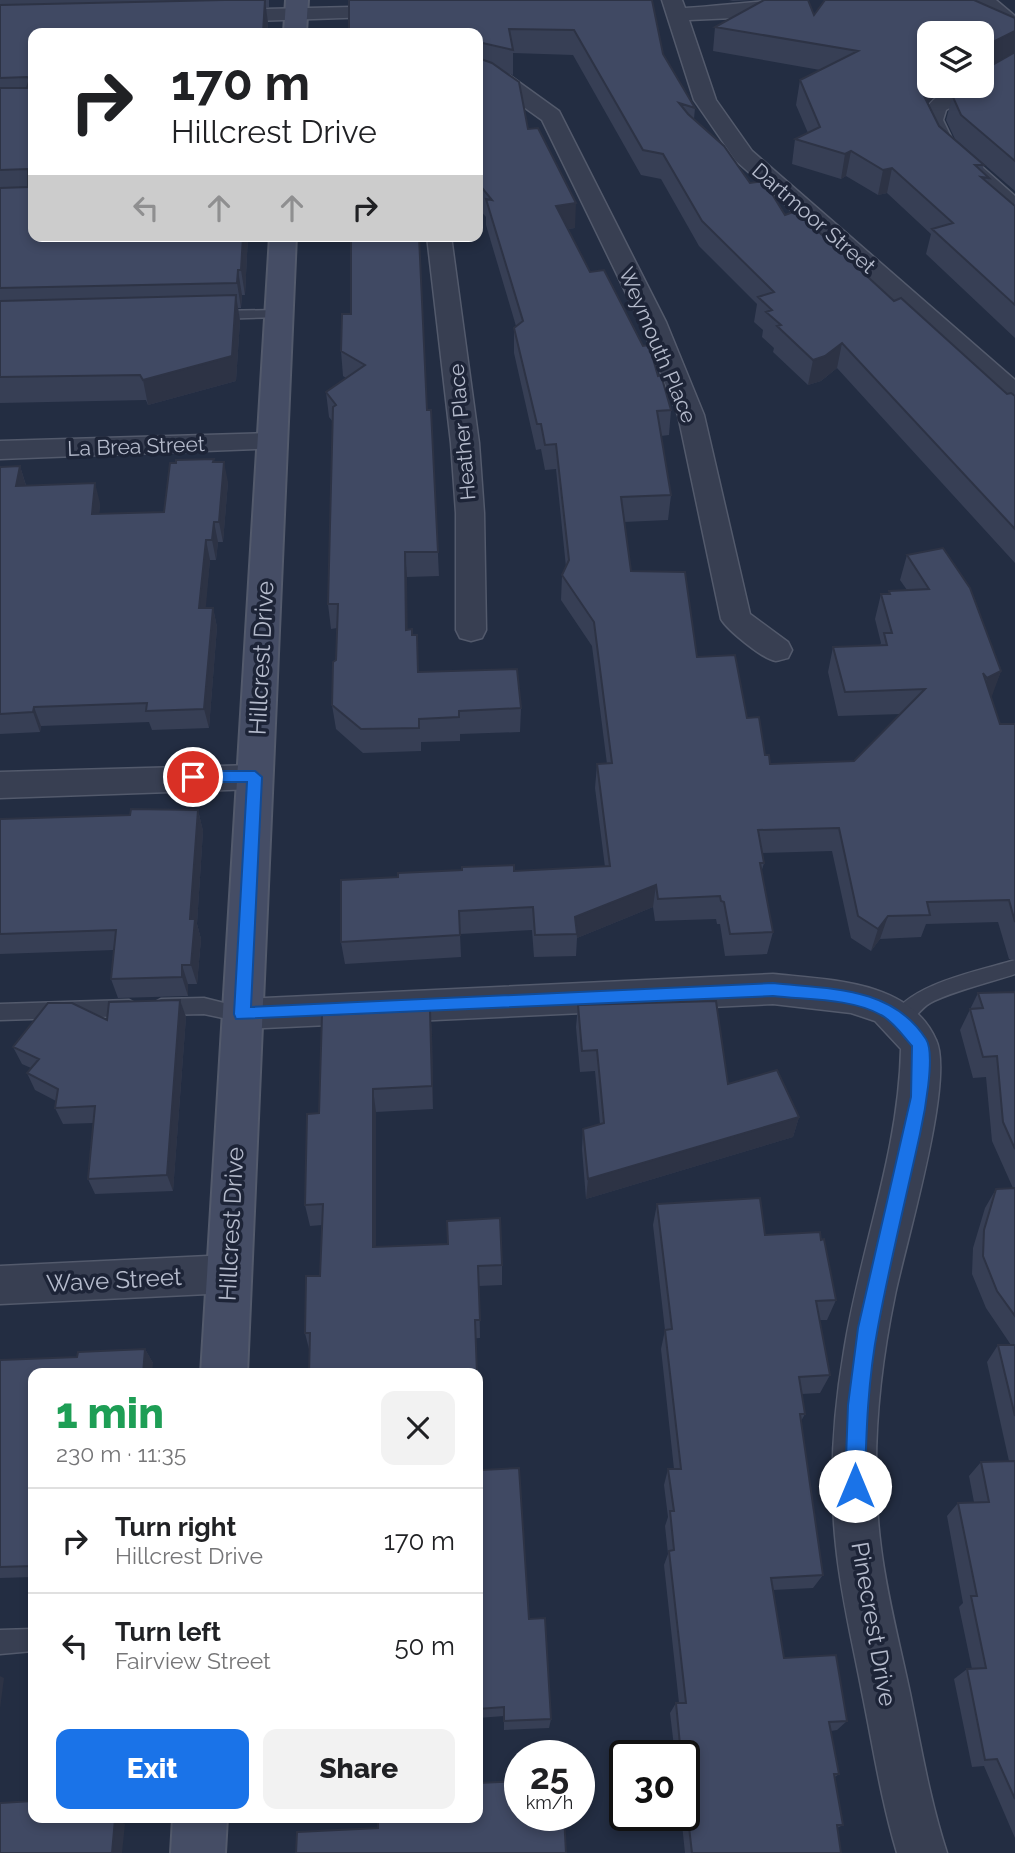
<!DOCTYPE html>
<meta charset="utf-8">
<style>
:root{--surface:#fff;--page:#f2f2f2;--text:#202124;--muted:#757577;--line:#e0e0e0;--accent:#1a73e8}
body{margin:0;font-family:Raleway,sans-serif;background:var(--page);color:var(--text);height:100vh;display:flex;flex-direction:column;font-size:26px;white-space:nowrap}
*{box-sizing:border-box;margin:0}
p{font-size:23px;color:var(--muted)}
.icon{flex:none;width:38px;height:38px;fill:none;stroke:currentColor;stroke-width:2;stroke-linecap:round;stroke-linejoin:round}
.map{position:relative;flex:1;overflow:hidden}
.sheet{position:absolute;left:28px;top:1368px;width:455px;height:455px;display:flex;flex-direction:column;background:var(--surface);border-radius:14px;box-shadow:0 4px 10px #0003}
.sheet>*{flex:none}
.top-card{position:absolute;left:28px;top:28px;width:455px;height:214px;border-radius:14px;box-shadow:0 4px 10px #0003;background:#fff;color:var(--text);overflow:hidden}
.buttons{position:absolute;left:917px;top:21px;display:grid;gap:14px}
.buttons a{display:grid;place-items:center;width:77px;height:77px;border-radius:14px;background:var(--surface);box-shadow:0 4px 10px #0003;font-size:35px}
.speed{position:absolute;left:504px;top:1740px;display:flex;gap:14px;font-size:35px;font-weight:700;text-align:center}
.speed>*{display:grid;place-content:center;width:91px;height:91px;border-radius:50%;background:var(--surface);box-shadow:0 4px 10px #0003;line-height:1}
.speed small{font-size:18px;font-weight:400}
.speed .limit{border:4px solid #111;border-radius:10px;background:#fff;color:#111}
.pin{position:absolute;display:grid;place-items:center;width:60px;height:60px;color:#fff;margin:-30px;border:4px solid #fff;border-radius:50%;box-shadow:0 2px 7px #0007}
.me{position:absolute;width:77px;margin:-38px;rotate:0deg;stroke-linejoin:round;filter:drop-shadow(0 0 5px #0008)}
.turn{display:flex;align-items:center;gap:24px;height:147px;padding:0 28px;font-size:32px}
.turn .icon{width:91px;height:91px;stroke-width:2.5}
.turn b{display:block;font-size:49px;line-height:60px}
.lanes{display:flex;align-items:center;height:66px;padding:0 28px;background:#0003;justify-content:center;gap:35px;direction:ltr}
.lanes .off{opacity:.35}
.round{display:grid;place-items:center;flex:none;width:74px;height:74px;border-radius:14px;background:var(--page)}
.headline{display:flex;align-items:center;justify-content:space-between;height:119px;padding:0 28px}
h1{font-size:42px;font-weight:800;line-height:52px;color:#1e9e55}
.button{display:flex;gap:14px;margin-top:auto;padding:14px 28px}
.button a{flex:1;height:80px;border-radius:14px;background:var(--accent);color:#fff;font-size:28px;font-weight:800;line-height:80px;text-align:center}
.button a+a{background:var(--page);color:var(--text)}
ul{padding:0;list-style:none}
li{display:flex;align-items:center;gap:21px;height:105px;padding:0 28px;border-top:2px solid var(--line)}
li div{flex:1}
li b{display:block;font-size:26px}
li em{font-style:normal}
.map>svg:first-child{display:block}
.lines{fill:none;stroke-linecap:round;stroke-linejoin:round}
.lane-casing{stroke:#535a6c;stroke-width:3}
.street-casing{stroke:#535a6c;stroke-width:3}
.secondary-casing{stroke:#535a6c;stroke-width:4}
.lane{fill:#383f52;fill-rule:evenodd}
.street{fill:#383f52;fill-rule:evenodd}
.secondary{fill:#454d65;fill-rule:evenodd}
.wall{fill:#373f55;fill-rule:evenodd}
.shaded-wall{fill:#2d3345}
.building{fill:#404963;stroke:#2d3345;stroke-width:2}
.route{fill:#1a73e8;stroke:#114b97;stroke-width:2}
.labels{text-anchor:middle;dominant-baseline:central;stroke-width:7;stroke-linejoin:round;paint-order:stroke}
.far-street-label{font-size:21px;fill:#b5bbcc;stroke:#1d2437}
.street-label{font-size:24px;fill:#b5bbcc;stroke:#1d2437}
</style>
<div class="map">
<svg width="1015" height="1853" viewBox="0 0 1015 1853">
<rect width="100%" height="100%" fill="#232d42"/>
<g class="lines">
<defs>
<path id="lane" d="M279,310L283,311V317L216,319L210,315L216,311Z
M1015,960V974C995,981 942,994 927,1005C916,1013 908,1031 893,1026L890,1020C907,984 979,971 1015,960Z
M204,998L248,1009L251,1014L248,1019L242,1022L204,1014L161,1015L155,1012L152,1007L155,1002L161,999Z
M129,1000L135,1003L138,1008L135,1013L129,1016L0,1020V1004Z
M33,1629V1651L0,1654V1630Z"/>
<path id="street" d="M662,0H682L685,8C723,6 759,0 797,0L794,4L734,18L689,20L716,100L752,151L1015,380V402L1006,400L736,161L694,100Z
M974,0H996L1015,16V33L1008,31Z
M395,6L402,8L405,12L402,16L220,22L210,16L220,10Z
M478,68L509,75L559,111L666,322L704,415L750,614L788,642L792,650L788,658C787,658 778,661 776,661C764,660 727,630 721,619L678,415L640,322L542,120L493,85L478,80Z
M982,83L984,86L981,91L946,110L943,120L953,141L1015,196V215L1007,213L935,149L921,120C930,92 955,86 982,86Z
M427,236H451L479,443L484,513L486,630L482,638L471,641L460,638L456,630V513L451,443Z
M272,433L282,436L286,442L282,448L0,459V441Z
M255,765L267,768L271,777L267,786L255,789L0,798V772Z
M773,974C829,980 910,980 936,1040C955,1080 905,1245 895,1295C878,1377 870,1464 881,1548C887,1597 900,1645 910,1693C921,1747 930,1801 947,1853H897C881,1800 873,1746 862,1692C853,1644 841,1596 836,1546C829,1481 833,1415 844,1351C860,1249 899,1153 901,1049L875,1021L851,1013L773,1004L242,1029L229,1025L224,1014L229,1003L242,999Z
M229,1255L243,1260L249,1274L243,1288L229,1293L0,1304V1266Z"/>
<path id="secondary" d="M286,0H308L306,33H284Z
M270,236H296L247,1374H201Z
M173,1818H227L225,1853H171Z"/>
</defs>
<!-- lane casing -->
<use href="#lane" class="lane-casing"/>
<!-- street casing -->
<use href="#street" class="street-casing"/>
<!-- secondary casing -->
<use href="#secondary" class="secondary-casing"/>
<!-- lane -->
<use href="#lane" class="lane"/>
<!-- street -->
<use href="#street" class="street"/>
<!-- secondary -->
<use href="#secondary" class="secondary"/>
</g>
<!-- wall -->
<path class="wall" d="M0,0H269V7H266L268,23L267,33H33V236H248L245,295H242L241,308H238L240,321L236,381L148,405L146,400L0,403Z
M652,0L663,54L695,108L694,119L750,183L785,215L894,301L1007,394L1015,396V563L837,368L821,381L808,385L773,352L774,348L762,337L763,330L754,322L757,304L699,246L661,179L641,175L573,55L513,53V75L506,73L528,129L575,228L568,229L590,272L658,376L671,410L669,435L661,436L671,495L668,520L624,522L631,571L697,657L747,718L770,764L854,761L901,714L838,716L828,672L833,647L880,645L881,643L875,619L881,594H889V591L907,590L900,580L907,555L1001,671L991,696L1000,724H1015V960L1009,959L998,922L926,924L921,937L880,939L871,951L851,938L832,851L762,853L764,863L761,873L773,932L767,954L725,956L720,924H717L716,919L655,921L653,907L577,938L576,956L534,957L532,930L460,934L461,957L345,964L341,942L514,871L605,867L595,788L597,764H607L592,646L561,600L562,575L566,567L556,469L545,470L541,449L536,450L514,353V328L516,326L486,225V217L478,208V33Z
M729,0H755L733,1Z
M814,15L1015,18V191L955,139L946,120L955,87L936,95L928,104L939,126L984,165L982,171L989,178L988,183L1015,206V338L926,254L931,234L887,193L878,195L846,176L841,179L792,164L795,139L808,133L796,105L800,80L820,70L713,51L715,27ZM1008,56L982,71L983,69Z
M342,314L427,410H431L439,576L407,577V629L412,635L419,672L521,708L520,732L460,734V741L421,742V751L363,753L336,729L332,705L336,660L337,628L331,629L328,604L333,422L329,417L326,392L346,378L343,376L341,351Z
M214,459V462L228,482L223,542H218L216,560H210L205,608H213L217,627L209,728L152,730L149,722L41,726L40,732L0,734V467L20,466L26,485L100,503L99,514L164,512Z
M198,810L203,831L197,924L201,939L197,984H188V996L118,998L111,979L114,950L0,954V819L130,815Z
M1015,992V1838L984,1766L972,1767L954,1679L967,1669H972L959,1607L963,1603L947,1516L958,1503L974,1502L969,1476L981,1462L1009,1461L987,1362L998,1345H1011L986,1308L972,1274L973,1248L985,1208L996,1189L1013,1188L992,1141L986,1077L973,1078L960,1030L978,993Z
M180,1000L186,1017L173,1191L95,1194L88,1179L93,1123L63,1124L55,1108L56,1101L35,1090L27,1073L31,1068L22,1064L13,1047Z
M578,1005L728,1084L799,1117L793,1137L586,1199L582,1149L583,1129L600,1124L595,1071L580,1072L576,1027Z
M430,1010L432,1034L433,1109L376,1112V1247L502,1265V1285L479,1286L480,1338L309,1349L305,1333L320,1276L322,1225L310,1226L305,1205L319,1113Z
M657,1204L765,1235L821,1240L836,1300L827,1320H819L830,1375L820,1393L802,1394L805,1414L801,1421L823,1575L813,1588L773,1590L784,1658L847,1721L837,1730L831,1731L839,1774L835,1777L843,1825L837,1828L841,1853H685L681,1815H684V1755H675L670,1713L676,1703H679L664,1565L668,1554L665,1526L668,1517L664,1485L668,1469H674L661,1349L665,1330L653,1225Z
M145,1349L153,1363L33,1374V1577L0,1578V1360L77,1357Z
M478,1379L482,1470L529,1619L551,1719L549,1728L504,1730V1716L478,1718Z"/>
<!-- shaded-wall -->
<path class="shaded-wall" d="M265,0L268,23L267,33H263Z
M1015,31V53L983,69L982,74V59L987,45Z
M929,83V86H961L952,87L936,95L923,109L924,96Z
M851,151L846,176L841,179L845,154Z
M892,168L887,193L878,195L883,170Z
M576,203L575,228L555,231L556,206Z
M243,236H248L245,295L241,270Z
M238,270L242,295L241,308L237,283Z
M236,295L240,321L236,381L148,405L143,380Z
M842,343L837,368L821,381L808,385L813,360Z
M224,462L228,482L223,542L219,522Z
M20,466L26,486H16Z
M95,483L100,503L98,534L92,514Z
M214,522L218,542L216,560L212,540Z
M206,540L210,560L204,628L199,608Z
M405,552L407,577L408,654L406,630Z
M213,608L217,627L209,728L204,709Z
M1001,671L992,696L978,703L987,678Z
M34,707L41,726L40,732L33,712Z
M198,810L203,831L197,924L201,939L197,984L191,965L190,919Z
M656,885L653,907L577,938L575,917Z
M888,916L880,939L871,951L878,929Z
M182,965L188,984V996L182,977Z
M180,1000L186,1017L173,1191L167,1175Z
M430,1010L432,1034L433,1109L432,1086Z
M373,1089L376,1112V1267L373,1247Z
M799,1117L793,1137L586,1199L588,1179Z
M145,1349L153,1363L152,1374H143Z
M0,1676L4,1678L0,1708Z
M115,1819L125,1824L122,1853H112Z"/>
<!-- building -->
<path class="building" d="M224,0H265L263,33H33V236H243L241,270H238L237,283L0,288V188L28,187V169L0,170V88H27L30,79L27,77L0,78V5Z
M349,0H652L663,54L695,108L679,103L688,114L724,146L750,183L764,181L785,215L796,211L894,301L901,298L1007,394L1011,393L1015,396V529L842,343L825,356L813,360L777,326L781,325L766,312L772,310L758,297L774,292L702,221L663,154L643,150L574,30L509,29L513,50L478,42V33H349Z
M764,0H808L814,15L825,0H974L1015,18V31L987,45L985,59H982V33H929V83L924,96L939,126L984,165H975L989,178L981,177L1015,206V305L932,229L953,223L892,168L883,170L851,151L845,154L795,139L820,127L800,80L858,51L715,27Z
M1015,52V161L961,115L952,95L954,87L956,86H982V71Z
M478,58L492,63L519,82L528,129L538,128L576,203L556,206L590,272L604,270L643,346L649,345L658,376L661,375L671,410L657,411L671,495L621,497L631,571L685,572L697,657L735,655L747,718L759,717L765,755H769L770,764L854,761L925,689L845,692L833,647L887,645L884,633H892L881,594H890L889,591L929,589L907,555L943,548L970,588L1001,671L987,678L983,673L1000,724H1015V922L1009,900L927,902L930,915L888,916L878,929L858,916L839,828L758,830L764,863H760L773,932L730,934L724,902L721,901L720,896L658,899L656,885L575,917L577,934L535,935L533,907L459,911L460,935L341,942V880L398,877V873L462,870V867L514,865V871L610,866L597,764L612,763L594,622L562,575L569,560L556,444L545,445L541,424H537L514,328L523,321L486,199L492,200L478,183Z
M351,236H419L427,410H431L438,552H405L406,630L412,629V635H417L418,672L517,669L521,708L459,711V717L419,719V728L361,729L332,705L333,662L336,660L338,604H328L333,407L336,405L326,392L365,365L341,351L342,314H351Z
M236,295L232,356L143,380L140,375L0,377V301Z
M214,459L213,462H224L219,522H214L212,540H206L199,608H213L204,709L146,711L147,703L34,707L33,712L0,714V467L20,466L16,486L95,483L92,514L164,512L170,463H176V460Z
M131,809L198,810L190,919H195L191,965H182V977L111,979L116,930L0,934V819L130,815Z
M1015,992V1149L1003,1122L997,1056L983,1057L970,1009L983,1008L978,993Z
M180,1000L167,1175L88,1179L95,1106L55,1108L58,1089L27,1073L39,1059L13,1047L48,1003H72L107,1020L109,1002Z
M716,1001L728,1084L777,1070L799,1117L588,1179L583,1129L604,1123L597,1050L582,1051L578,1005Z
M430,1010L432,1086L373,1089V1247L448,1244L447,1221L500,1218L502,1265L478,1266L480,1320H475L477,1374H309L310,1333H305L306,1276H320L323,1204L305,1205L307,1114L319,1113L322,1015Z
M1015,1188V1316L997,1291L983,1256L984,1230L996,1189Z
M760,1198L765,1235L820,1232L821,1240L824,1239L836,1300L816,1301L830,1375L799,1377L805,1414H800L823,1575L771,1578L784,1658L836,1655L847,1721L829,1722L839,1774H834L843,1825H837L841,1853H692L684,1783V1755H681L676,1703H686L669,1551L674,1550L670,1511H674L668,1469H681L665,1330L672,1329L657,1204Z
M998,1345H1015V1416Z
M145,1349L143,1374H33V1566L0,1567V1360L77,1357L78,1352Z
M478,1381L482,1470L519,1468L529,1619L545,1618L551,1719L504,1721V1707L478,1709Z
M1015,1461V1799L997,1759L985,1760L967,1669L986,1668L971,1596H977L958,1503L989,1502L981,1462Z
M520,1781V1815H564L566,1853H296L297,1832L378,1828V1818H478V1783Z
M33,1801V1818H83V1820L115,1819L112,1853H0V1803Z"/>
<!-- route -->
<path class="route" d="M193,771H255L262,777L251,1007L773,983C829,989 892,986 926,1039C936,1054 924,1116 920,1134C906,1198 890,1262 878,1327C868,1379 866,1433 865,1486L862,1493L855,1496L848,1493L845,1486L848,1405L858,1328L911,1097L912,1046C903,1036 893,1021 881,1015C851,998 806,1000 773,996L236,1019L234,1014L247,782H193L186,777Z"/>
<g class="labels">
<!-- far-street labels -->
<g class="far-street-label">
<text transform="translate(814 218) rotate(41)">Dartmoor Street</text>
<text transform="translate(658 345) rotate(67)">Weymouth Place</text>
<text transform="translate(462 432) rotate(-95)">Heather Place</text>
<text transform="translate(136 446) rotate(-2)">La Brea Street</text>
</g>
<!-- street labels -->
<g class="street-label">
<text transform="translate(261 658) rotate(-87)">Hillcrest Drive</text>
<text transform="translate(231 1224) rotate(-87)">Hillcrest Drive</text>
<text transform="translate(114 1280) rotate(-3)">Wave Street</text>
<text transform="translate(874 1624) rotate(80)">Pinecrest Drive</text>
</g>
</g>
</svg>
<div class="buttons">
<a><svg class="icon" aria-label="layers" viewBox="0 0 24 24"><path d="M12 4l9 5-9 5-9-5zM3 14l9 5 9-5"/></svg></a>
</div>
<div class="speed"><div>25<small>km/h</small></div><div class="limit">30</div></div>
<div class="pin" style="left:193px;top:777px;background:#d93025"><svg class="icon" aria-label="arrive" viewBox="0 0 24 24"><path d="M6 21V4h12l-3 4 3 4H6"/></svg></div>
<svg class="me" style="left:855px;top:1486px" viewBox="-20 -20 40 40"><circle r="19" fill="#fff"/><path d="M0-13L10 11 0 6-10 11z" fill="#1a73e8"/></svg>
<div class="top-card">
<div class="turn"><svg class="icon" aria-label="right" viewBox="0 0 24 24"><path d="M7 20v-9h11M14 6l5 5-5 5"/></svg><div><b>170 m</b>Hillcrest Drive</div></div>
<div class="lanes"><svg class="icon off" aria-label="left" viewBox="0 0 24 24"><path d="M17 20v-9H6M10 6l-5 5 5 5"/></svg><svg class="icon off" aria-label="ahead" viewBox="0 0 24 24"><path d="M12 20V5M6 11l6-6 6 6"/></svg><svg class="icon off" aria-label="ahead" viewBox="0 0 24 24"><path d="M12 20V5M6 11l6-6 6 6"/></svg><svg class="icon" aria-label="right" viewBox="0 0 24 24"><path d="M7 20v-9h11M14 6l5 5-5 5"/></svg></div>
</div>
<section class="sheet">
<div class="headline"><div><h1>1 min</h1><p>230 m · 11:35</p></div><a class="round"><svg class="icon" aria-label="close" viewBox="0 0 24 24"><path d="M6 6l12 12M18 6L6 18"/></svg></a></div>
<ul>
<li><svg class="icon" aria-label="right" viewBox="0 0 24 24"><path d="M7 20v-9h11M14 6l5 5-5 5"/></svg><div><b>Turn right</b><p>Hillcrest Drive</p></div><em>170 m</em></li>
<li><svg class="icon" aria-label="left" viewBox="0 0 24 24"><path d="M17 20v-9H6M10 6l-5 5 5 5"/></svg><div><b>Turn left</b><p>Fairview Street</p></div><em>50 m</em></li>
</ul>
<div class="button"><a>Exit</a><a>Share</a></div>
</section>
</div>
